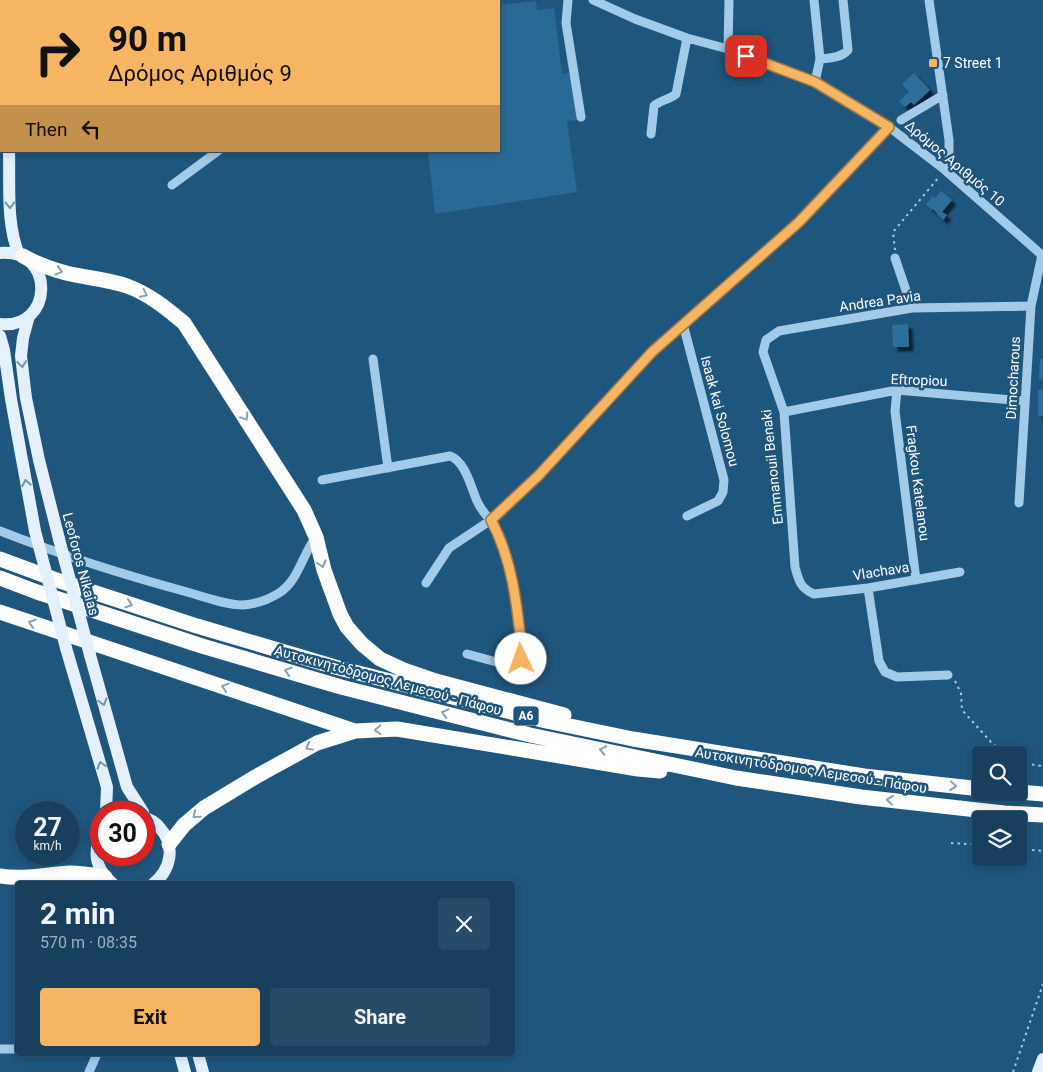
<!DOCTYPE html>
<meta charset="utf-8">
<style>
:root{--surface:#17405e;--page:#244b67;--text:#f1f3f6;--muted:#9eafbc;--line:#365973;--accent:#f5b562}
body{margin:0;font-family:Roboto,sans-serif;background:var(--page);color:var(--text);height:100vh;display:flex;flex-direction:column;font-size:19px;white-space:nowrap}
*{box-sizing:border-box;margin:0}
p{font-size:16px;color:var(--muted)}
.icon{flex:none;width:28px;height:28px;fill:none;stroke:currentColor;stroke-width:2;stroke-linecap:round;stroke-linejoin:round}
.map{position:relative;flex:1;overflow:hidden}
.drawer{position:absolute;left:15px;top:881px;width:500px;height:175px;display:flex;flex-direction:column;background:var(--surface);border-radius:5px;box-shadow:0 2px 8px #0003,0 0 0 1px var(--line)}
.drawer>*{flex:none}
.top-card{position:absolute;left:0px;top:0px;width:500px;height:152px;box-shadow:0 2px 8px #0003,0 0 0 1px var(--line);background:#f5b562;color:#111;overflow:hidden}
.fabs{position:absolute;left:972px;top:746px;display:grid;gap:10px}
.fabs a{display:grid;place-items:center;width:55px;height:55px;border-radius:5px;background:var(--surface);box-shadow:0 2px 8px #0003,0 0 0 1px var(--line);font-size:25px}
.speed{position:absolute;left:15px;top:801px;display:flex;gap:10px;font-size:25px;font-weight:700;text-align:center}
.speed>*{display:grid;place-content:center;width:65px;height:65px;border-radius:50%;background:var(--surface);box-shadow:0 2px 8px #0003,0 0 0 1px var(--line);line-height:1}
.speed small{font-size:12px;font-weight:400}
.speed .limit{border:8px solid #d22;background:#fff;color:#111}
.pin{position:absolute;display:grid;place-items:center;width:42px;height:42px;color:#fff;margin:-21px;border-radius:10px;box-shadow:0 2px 8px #0006}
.me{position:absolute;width:55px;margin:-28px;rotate:357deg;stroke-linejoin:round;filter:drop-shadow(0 0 4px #0008)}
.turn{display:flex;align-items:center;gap:18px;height:105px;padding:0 25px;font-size:22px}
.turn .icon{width:65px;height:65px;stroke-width:2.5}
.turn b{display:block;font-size:35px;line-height:42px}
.then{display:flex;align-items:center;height:48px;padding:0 25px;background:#0003;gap:10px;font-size:19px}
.round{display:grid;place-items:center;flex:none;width:52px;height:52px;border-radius:5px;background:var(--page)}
.overview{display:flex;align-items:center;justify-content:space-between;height:85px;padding:0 25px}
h1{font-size:30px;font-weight:700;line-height:38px}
.action{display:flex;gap:10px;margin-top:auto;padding:10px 25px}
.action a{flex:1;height:58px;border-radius:5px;background:var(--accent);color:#111;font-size:20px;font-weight:700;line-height:58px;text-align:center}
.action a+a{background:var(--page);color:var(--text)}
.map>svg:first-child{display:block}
.green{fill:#296995}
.building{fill:#2e6e9a;filter:url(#shadow)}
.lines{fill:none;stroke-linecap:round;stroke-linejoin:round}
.path{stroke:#a2cbe7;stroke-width:2;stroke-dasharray:2.5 4;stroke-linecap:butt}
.minor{stroke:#a2cbe7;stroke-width:9}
.major{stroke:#e4f1fd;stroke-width:12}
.highway{stroke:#fff;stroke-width:15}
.major-bridge{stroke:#e4f1fd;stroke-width:12}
.oneway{stroke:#6e94b0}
.oneway2{stroke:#84a2b8}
.route-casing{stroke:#9f7640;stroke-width:12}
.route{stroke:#f5b562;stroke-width:9}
.poi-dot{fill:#f5b562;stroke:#1f567d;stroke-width:2}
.labels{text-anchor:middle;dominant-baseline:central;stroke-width:5;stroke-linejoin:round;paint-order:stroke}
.shield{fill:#1f567d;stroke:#bcccd8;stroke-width:1}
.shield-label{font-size:12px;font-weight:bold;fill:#fff}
.poi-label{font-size:14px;fill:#fff;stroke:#1f567d;text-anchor:start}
.street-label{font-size:14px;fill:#fff;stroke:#1f567d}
</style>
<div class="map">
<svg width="1043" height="1072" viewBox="0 0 1043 1072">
<defs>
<filter id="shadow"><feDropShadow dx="4.5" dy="4.5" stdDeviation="1" flood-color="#0009"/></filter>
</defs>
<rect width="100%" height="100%" fill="#1f567d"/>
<!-- green -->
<path class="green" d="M536,1L537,10L554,8L562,74L571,73L577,120L567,121L577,192L435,214L428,151H499V5Z"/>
<!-- building -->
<path class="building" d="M914,73L930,90L914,105L911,102L905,107L899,101L909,92L902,84Z
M941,191L952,200L942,212L947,215L943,220L933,209L932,210L926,204L933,196L935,198Z
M908,324L909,347H893L892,325Z
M1040,359H1043V380L1039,379Z
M1038,390H1043V416H1038Z"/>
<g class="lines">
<!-- path -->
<path class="path" d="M895,250L893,232L939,177
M955,681L961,693L962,710L991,742L1007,755
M1019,763L1043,766
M951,843L981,845
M1019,849L1043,851
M1013,1072L1043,984"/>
<!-- minor -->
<path class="minor" d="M568,0L566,23L581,117
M593,0L635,19L687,38L728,49L781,68L815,82L828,89L889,127L945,170L1043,256
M814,0L820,59L815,82
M929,0L949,140V173
M423,1L425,0
M728,49L729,0
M820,59C830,58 841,58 848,50L843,0
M901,120L943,95
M651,134L654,106C660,100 669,100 676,94L687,38
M172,185L218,151
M895,258L912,308
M683,324L724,480L723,492L718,501L687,516
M373,359L388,468
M897,390L895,411L916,580
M784,412L897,390L1025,401
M322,480L450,456C465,461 471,487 477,501C482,513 494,522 500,536C515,572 518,613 522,652L521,659L517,665L511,666L467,654
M1019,503L1031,306L1042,255
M0,531C61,555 124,575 187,592C205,597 225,605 243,605C255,604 268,600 279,593C299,580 302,555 316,537
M960,572L868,588L814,594C800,588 799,581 795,567L784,412L763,352L766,340L779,331L912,308L1031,306
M426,583L449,548L491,520L539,475L652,352L799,221L889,127
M868,588L879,661L885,672L897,677L948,675
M0,1049H18
M89,1072L97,1054"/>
<!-- major -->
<path class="major" d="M6,0V1
M9,151C10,186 6,223 19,255
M0,253C56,248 54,330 0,324
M29,316L23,338L21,356L26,398L39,460L59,539
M0,336L4,350L11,399L35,531
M66,648L107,787L106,812
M90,655L127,787L143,812
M144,818C150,819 156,823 160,828C176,846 171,870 153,884
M101,835C92,854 97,871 113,884
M180,1054L185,1072
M198,1054L203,1072
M1038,1072L1043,1059"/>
<!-- highway -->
<path class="highway" d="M23,256C37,264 51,269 66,273C86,278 107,279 127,286C149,294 166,308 184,323L304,510L316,537L324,570L340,614L347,627L362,644L380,659L404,670L436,681L564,715
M0,559L54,579L197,626L335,667L546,721L633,739L864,776L981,789
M0,578L37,592L202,646L341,687L530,735L736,778L861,797L1004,813L1043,815
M0,612L355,731
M1019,792L1043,794
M169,844L184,825L204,808L257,776L317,743L355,731L397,729L638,769L660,771
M0,876C23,880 47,874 70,873C82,873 93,875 105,877"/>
<!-- major-bridge -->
<path class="major-bridge" d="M35,531L66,648
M59,539L90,655"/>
</g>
<!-- one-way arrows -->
<defs><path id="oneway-chevron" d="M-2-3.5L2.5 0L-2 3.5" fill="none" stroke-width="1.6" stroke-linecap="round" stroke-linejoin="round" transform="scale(1.25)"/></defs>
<g class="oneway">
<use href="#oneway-chevron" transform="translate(10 205) rotate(89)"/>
<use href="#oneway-chevron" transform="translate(22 364) rotate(83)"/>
<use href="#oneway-chevron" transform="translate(26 483) rotate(-100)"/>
<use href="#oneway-chevron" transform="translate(103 702) rotate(74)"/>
<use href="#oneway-chevron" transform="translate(101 765) rotate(-107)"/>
</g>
<g class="oneway2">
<use href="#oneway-chevron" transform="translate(59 271) rotate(16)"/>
<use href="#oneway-chevron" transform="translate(144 294) rotate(26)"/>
<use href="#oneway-chevron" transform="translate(245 417) rotate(57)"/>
<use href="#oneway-chevron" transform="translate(322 564) rotate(75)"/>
<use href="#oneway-chevron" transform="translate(129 604) rotate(18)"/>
<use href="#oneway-chevron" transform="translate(32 623) rotate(-162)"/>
<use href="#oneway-chevron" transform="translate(288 671) rotate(-163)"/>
<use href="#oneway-chevron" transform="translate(225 687) rotate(-162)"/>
<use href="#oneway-chevron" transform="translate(445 713) rotate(-166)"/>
<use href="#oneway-chevron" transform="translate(378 730) rotate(178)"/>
<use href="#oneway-chevron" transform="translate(309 747) rotate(151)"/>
<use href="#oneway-chevron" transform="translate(603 750) rotate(-168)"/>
<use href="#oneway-chevron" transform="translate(953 786) rotate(6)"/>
<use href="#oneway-chevron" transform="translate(890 800) rotate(-174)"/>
<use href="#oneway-chevron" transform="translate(196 815) rotate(141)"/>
</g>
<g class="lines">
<defs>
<path id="route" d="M521,659L522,652C517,606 513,561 491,520L539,475L652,352L799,222L889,127L815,82L746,56"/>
</defs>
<!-- route casing -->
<use href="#route" class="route-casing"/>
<!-- route -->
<use href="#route" class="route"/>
</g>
<!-- markers -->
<rect class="poi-dot" x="928" y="58" width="10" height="10" rx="2.5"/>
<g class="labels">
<!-- shield labels -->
<rect class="shield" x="513.5" y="706.5" width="25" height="19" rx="4"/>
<g class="shield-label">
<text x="526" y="716">A6</text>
</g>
<!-- poi labels -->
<g class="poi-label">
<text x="943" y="63">7 Street 1</text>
</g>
<!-- street labels -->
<g class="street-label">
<text transform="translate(955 163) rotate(40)">Δρόμος Αριθμός 10</text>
<text transform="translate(880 301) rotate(-8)">Andrea Pavia</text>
<text transform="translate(1013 378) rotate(-87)">Dimocharous</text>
<text transform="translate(919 380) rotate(2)">Eftropiou</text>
<text transform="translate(720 411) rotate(75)">Isaak kai Solomou</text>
<text transform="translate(772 467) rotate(-96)">Emmanouil Benaki</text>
<text transform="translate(918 483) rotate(83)">Fragkou Katelanou</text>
<text transform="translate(81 564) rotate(75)">Leoforos Nikaias</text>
<text transform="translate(881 571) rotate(-9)">Vlachava</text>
<text transform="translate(388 680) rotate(15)">Αυτοκινητόδρομος Λεμεσού - Πάφου</text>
<text transform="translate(811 770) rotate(9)">Αυτοκινητόδρομος Λεμεσού - Πάφου</text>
</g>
</g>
</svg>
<div class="fabs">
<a><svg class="icon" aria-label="search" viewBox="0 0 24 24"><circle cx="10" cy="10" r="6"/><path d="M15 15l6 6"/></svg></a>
<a><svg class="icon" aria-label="layers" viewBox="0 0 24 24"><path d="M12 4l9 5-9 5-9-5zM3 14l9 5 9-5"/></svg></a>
</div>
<div class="speed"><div>27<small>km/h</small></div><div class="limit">30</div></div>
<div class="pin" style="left:746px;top:56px;background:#d93025"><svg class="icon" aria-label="arrive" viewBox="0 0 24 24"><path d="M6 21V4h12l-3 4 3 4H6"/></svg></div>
<svg class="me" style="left:521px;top:659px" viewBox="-20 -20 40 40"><circle r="19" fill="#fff"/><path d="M0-13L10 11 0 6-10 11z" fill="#f5b562"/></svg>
<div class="top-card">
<div class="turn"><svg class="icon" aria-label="right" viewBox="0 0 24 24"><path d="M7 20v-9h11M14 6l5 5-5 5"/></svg><div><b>90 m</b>Δρόμος Αριθμός 9</div></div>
<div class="then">Then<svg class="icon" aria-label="left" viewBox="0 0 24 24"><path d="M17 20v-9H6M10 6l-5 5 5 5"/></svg></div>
</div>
<section class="drawer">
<div class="overview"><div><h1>2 min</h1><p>570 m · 08:35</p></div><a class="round"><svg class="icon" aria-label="close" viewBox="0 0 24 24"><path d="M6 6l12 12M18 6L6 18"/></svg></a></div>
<div class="action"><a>Exit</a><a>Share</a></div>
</section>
</div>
